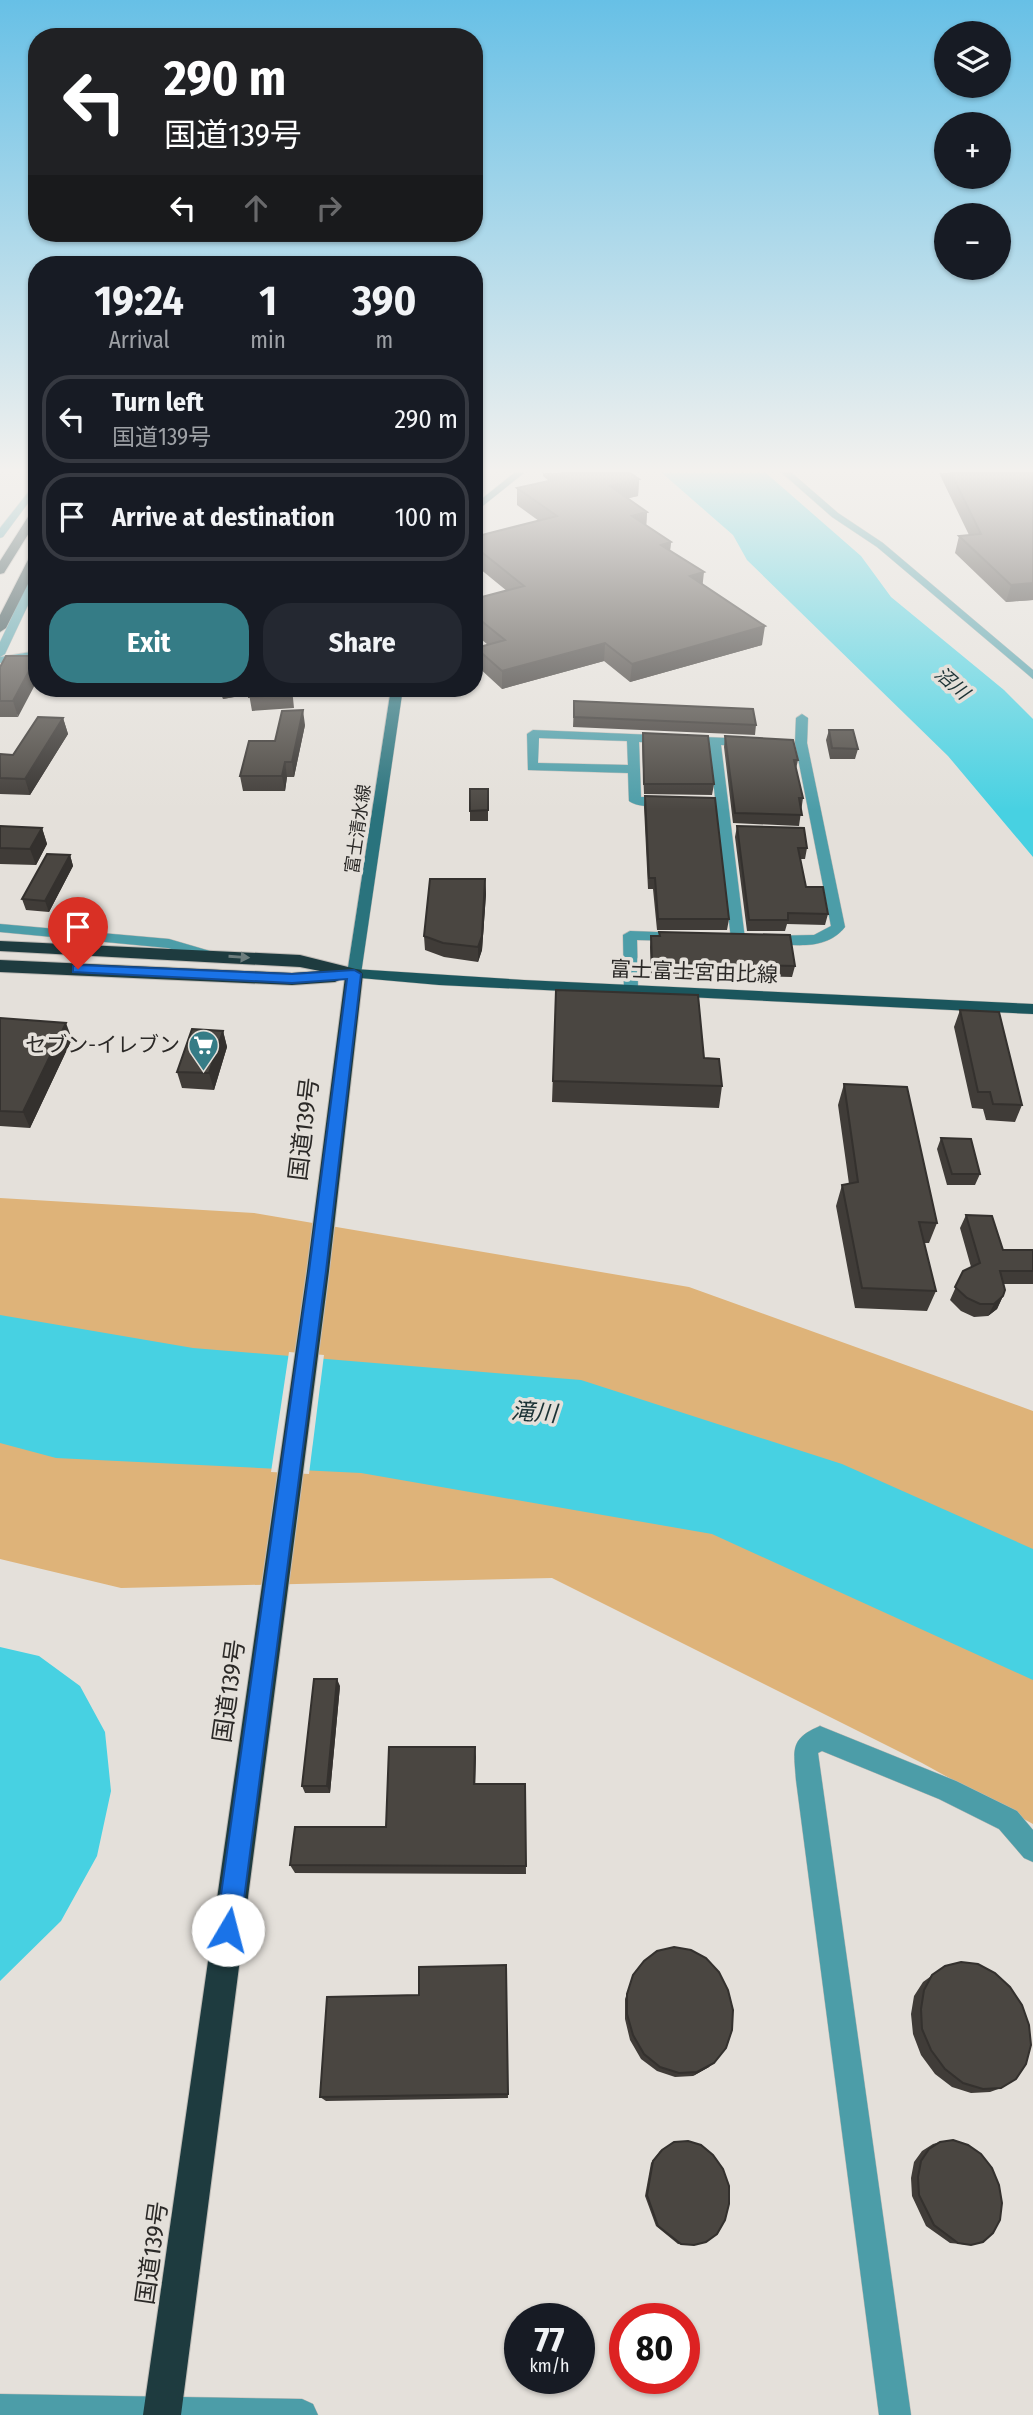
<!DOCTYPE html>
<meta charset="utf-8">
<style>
:root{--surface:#171b24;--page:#242831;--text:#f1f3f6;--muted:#9ea1a6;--line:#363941;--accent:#357c86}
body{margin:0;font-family:"Fira Sans Condensed","Noto Sans JP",sans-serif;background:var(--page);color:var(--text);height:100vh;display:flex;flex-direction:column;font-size:26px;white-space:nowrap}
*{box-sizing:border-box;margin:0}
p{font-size:23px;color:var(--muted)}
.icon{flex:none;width:38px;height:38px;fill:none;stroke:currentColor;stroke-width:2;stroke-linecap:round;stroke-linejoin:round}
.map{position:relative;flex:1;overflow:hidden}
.side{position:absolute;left:28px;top:256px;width:455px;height:441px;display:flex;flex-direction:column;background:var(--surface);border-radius:28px;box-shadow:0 2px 5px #0004}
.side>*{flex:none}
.top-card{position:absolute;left:28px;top:28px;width:455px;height:214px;border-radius:28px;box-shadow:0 2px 5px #0004;background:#202124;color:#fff;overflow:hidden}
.fabs{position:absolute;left:934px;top:21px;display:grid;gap:14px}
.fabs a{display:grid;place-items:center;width:77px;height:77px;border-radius:50%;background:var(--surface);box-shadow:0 2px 5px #0004;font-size:35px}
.speed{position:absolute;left:504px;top:2303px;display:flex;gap:14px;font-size:35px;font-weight:700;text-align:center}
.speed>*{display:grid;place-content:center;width:91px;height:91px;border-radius:50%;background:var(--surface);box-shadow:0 2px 5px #0004;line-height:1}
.speed small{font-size:18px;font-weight:400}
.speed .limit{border:10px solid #d22;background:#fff;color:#111}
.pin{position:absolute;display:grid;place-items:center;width:60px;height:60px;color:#fff;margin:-72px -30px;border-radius:50% 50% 50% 0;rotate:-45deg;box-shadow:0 0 7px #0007}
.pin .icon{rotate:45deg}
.me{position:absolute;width:77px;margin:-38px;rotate:8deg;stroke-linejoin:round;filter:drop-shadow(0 0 5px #0008)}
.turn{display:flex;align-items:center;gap:24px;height:147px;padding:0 21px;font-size:32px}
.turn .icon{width:91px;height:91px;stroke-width:2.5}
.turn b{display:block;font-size:49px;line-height:60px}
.lanes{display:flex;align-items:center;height:66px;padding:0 21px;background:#0003;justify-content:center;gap:35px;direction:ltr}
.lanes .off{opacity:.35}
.eta{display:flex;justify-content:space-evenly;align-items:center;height:119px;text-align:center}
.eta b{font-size:42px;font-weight:700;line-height:49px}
.button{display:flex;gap:14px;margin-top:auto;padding:14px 21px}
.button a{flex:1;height:80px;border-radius:28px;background:var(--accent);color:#fff;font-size:28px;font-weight:700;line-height:80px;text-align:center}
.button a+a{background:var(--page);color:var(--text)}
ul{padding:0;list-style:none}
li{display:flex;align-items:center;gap:21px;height:88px;margin:0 14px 10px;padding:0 7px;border:4px solid var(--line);border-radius:28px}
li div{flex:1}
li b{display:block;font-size:26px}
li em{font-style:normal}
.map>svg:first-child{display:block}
.green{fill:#deb379}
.water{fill:#47d1e2}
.pier{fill:#e4e0da}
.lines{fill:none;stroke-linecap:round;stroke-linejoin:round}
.street-casing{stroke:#bfbbb6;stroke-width:1}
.secondary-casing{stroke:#bfbbb6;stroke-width:1}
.primary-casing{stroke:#bfbbb6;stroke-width:1}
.highway-casing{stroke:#bfbbb6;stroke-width:2}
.street{fill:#4c9da8;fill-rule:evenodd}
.secondary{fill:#2a737d;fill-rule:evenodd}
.primary{fill:#1b565d;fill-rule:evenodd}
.highway{fill:#1e3b3f;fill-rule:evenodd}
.wall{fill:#403c38}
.shaded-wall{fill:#34312e}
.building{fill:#4a4641;stroke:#34312e;stroke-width:2}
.oneway{fill:#6d7d7d}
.route{fill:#1a73e8;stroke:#114b97;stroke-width:2}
.labels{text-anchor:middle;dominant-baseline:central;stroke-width:7;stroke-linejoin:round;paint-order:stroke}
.far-street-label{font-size:18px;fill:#2b2927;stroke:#e4e0da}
.far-water-label{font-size:19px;font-style:italic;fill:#1a3134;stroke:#e4e0da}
.street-label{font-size:21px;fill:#2b2927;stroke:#e4e0da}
.poi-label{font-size:21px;fill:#2b2927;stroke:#e4e0da;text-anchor:end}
.water-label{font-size:23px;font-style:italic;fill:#1a3134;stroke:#e4e0da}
.near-street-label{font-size:24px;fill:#2b2927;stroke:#e4e0da}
</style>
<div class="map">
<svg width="1033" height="2415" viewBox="0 0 1033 2415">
<rect width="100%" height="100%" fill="#e4e0da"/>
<!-- green -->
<path class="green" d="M0,1198L254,1213L689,1287L1033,1411V1824L922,1763L552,1578L121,1588L0,1559Z"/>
<!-- water -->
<path class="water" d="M662,473H766L861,556L891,597L1004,690L1033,719V857L948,756L747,560L733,535Z
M0,1315L193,1348L581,1380L842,1464L1033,1549V1680L712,1534L361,1473L56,1458L0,1443Z
M0,1647L39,1656L80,1686L105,1732L111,1791L97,1856L61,1921L0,1981Z"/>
<!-- pier -->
<path class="pier" d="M289,1352L324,1355L309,1474L271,1472Z"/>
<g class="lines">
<defs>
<path id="street" d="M782,473H792L838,513L883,543L1033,670V679L877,547L832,517Z
M37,481V491L3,537L0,538V528Z
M37,571V586L5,654L0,657V642L32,574Z
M37,651V657L0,663V657Z
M802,714L808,718L807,743L845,927C826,951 794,945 767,943L762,942V936L814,935L831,926L795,743L796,718Z
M533,730L752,739V745L748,746L721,745L745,939L743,942L738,943L731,939L709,744L639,742L641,797H667L673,801C664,808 638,808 629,801L628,773L528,770L527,734ZM539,738L627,741L628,765L538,763Z
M0,924L169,939L210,951L212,954L205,959L168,948L0,932Z
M630,931L683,933L690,937L683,941L637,940L638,990L631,995L624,990L623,935Z
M820,1726L956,1781L1017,1811L1033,1830V1862L1024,1858L999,1829L939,1799L822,1751L818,1753L911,2415H879L796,1780C794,1750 789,1739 820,1726Z
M0,2394L302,2399L313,2404L318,2415H0Z"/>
<path id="secondary" d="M514,473H524L474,513V505Z
M391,688H403L361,974L354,979L347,974Z"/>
<path id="primary" d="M354,969L524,980L1033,1004V1014L439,985L349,977L347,974L349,971Z"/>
<path id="highway" d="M37,508V520L4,573L0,574V561L33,509Z
M37,551V566L6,628L0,632V615L31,554Z
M0,941L300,955L360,970L363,974L329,1271L181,2415H143L307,1271L345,977L335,982L292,985L0,972V960L292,973L320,971L300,967L0,951Z"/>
</defs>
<!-- street casing -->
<use href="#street" class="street-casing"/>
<!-- secondary casing -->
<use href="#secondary" class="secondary-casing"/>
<!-- primary casing -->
<use href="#primary" class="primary-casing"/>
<!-- highway casing -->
<use href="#highway" class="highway-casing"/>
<!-- street -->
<use href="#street" class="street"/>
<!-- secondary -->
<use href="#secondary" class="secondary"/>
<!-- primary -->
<use href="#primary" class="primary"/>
<!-- highway -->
<use href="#highway" class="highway"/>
</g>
<!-- wall -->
<path class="wall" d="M543,473H630L639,479L638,496L628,498L647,512L646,526L671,542L670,550L762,645L630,682L604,661L502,689L477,666L476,648L488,645L474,633V599L507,591L474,564V537L539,521L517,505V488L549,481L543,476Z
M939,473H1033V600L1006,602L955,553L959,536L969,535Z
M6,656L18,717H0V667Z
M219,688H292L294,708L252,711L249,694L223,699Z
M574,701L756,725L755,735L573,727Z
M63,718L68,734L30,795L0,794V754L13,755Z
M305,725L294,777H287L285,791H243L240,776L275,741Z
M829,730L858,749L855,759H830L826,740Z
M643,733L714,784L712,795L644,794L642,744Z
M725,736L798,760L796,769L803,798L799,826L733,823L724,747Z
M470,789H488V821H470Z
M645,796L729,919L727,930H657L653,889H648L644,807Z
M0,826L42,828L47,844L36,865L0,864Z
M737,826L807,848L805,859H800L806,887L828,914L825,925L787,924L785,931H747L735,837Z
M70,855L73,866L49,912L26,910L22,899Z
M485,879L486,894L482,950L478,962L444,957L425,950L424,936Z
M659,932L795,966L792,977L651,974L650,947L651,936H659Z
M556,990L704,1058L722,1086L719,1108L552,1102Z
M960,1010L1022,1105L1015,1122L986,1120L983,1109L972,1108L954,1027Z
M0,1018L72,1039L30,1128L0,1126Z
M223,1031L227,1047L214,1090L182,1088L177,1072Z
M844,1084L937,1223L929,1243H924L936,1291L927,1311L855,1308L836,1206L842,1185L849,1184L838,1105Z
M941,1138L980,1174L975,1185H947L937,1149Z
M966,1215L1003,1250H1033V1284H1003V1296L997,1309L988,1316L974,1317L961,1311L950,1300L963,1271L971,1267L960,1228Z
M340,1686L330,1793H305L302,1786Z
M475,1747V1784H525L526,1874L295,1873L290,1865L386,1827Z
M506,1965L508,2098L326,2101L320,2097L419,1995Z
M945,1966L1001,2088L990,2092L971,2093L952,2087L935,2074L921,2055L913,2034L911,2014L914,1996L923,1982Z
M633,1975L709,2067L693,2076L675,2077L657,2071L641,2059L630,2040L625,2019V1999Z
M674,2142L694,2245L678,2244L656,2226L645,2196L651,2163L660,2151Z
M940,2142L971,2245L950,2243L926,2226L912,2196L911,2178L914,2162L922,2151L933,2144Z"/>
<!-- shaded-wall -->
<path class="shaded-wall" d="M639,479L638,496L609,503L610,486Z
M647,512L646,529L632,516Z
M671,542L669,560L661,545Z
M704,572L702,590L690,576Z
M1033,583V600L1006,602L1011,585Z
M765,626L762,645L630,682L632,664Z
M605,643L604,661L502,689V671Z
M37,656V681L18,717L13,701Z
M221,688H251L252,694L223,699Z
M303,710L305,725L294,777L292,762Z
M63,718L68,734L30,795L25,779Z
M285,762L287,777L285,791L282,776Z
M42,828L47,844L36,865L30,849Z
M70,855L73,866L49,912L45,901Z
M485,879L486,894L482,950L478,962V947Z
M66,1023L72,1039L30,1128L23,1112Z
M223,1031L227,1047L214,1090L209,1073Z
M1003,1296L997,1309L988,1316L994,1304Z
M337,1679L340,1686L330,1793L327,1786Z
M475,1747L476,1757L475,1794L474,1784Z
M714,2063L709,2067L693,2076L697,2072Z"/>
<!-- building -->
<path class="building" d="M562,473H630L639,479L610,486L647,512L632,516L671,542L661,545L704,572L690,576L765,626L632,664L605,643L502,671L476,648L505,640L474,615V599L524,586L474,546V537L557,516L517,488L567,477Z
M951,473H1033V583L1011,585L959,536L981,534Z
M6,656H37L13,701H0V667Z
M249,688H291L292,694L249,697Z
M574,701L753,709L756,725L574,717Z
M303,710L292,762H285L282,776H240L249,741H275L282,711Z
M38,717L63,718L25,779L0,778V754L13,755Z
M829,730H853L858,749L832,748Z
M643,733L708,736L714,784H644Z
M725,736L793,740L798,760H794L803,798H799L802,815L735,813Z
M470,789H488V810L470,811Z
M645,796L715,798L729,919H658L655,878H649Z
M0,826L42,828L30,849L0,848Z
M737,826L804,828L807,848H798L806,887H823L828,914L788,913V920H749Z
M47,854L70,855L45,901L22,899Z
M430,879H485L482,936L478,947L443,943L424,936Z
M659,932L790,935L795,966L652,963L651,936H660Z
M556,990L698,995L704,1058L719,1059L722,1086L553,1081Z
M960,1010L999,1012L1022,1105L993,1104L990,1092H978Z
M0,1018L66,1023L23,1112L0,1111Z
M192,1029L223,1031L209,1073L177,1072Z
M844,1084L907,1087L937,1223L919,1222L936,1291L862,1288L842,1185L858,1182Z
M941,1138L971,1139L980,1174H952Z
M966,1215L992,1216L1003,1250H1033V1271H1000L1005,1290L1003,1296L994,1304H980L967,1298L955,1287L963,1271L980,1263Z
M314,1679H337L327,1786H302Z
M389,1747H475L474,1784H525L526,1866L290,1865L295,1827H386Z
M674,1947L691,1950L706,1958L719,1972L728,1990L733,2010L732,2030L726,2048L714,2063L697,2072L679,2073L660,2067L644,2054L633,2035L627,2014V1994L633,1975L644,1961L657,1951Z
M961,1962L978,1964L995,1973L1010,1987L1022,2005L1029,2025L1031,2045L1026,2064L1016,2079L1001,2088L983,2089L963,2083L945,2069L931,2050L922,2029L921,2009L924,1990L932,1975L945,1966Z
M506,1965L508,2094L320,2097L327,1997L419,1995V1967Z
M953,2140L968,2145L981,2154L992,2168L999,2185L1002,2203L1000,2220L993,2233L983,2242L971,2245L958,2243L934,2225L919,2195L918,2177L921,2161L929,2149L940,2142Z
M688,2141L701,2145L713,2155L723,2169L729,2186V2204L725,2220L717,2234L706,2242L694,2245L681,2244L658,2226L647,2195L653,2161L662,2150L674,2142Z"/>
<!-- one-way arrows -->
<defs><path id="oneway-solid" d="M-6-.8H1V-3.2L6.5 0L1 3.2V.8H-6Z" transform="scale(1.75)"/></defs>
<use class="oneway" href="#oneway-solid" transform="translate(239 957) rotate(4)"/>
<!-- sky -->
<linearGradient id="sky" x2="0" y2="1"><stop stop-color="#67c0e6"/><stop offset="0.58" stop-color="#f3f1ee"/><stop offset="1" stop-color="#f3f1ee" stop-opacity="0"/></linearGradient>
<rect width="1033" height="811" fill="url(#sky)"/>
<!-- route -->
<path class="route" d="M78,965L292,974L354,970L361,974L326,1271L240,1930L236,1938L228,1941L220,1938L216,1930L309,1271L347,979L292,983L73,972V966Z"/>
<!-- icons -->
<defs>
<symbol id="supermarket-pin" viewBox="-11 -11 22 30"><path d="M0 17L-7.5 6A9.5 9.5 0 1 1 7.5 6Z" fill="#357c86" stroke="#e4e0da"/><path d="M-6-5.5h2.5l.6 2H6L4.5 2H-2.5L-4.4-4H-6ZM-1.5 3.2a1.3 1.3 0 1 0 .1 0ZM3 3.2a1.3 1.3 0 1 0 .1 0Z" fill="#fff"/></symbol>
</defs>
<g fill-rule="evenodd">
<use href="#supermarket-pin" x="186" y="1028" width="35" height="47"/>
</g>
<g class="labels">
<!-- far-street labels -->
<g class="far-street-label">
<text transform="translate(358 829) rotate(-82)">富士清水線</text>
</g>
<!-- far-water labels -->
<g class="far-water-label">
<text transform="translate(952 683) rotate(41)">沼川</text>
</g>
<!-- street labels -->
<g class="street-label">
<text transform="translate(694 972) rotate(2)">富士富士宮由比線</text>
</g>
<!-- poi labels -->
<g class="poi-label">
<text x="180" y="1045">セブン-イレブン</text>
</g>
<!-- water labels -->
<g class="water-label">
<text transform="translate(534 1412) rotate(4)">滝川</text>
</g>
<!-- near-street labels -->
<g class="near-street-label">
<text transform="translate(304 1129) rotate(-83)">国道139号</text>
<text transform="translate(229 1691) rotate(-82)">国道139号</text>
<text transform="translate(152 2253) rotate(-82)">国道139号</text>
</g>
</g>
</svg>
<div class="fabs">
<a><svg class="icon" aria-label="layers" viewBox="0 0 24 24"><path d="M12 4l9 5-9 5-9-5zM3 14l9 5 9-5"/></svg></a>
<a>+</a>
<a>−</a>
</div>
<div class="speed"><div>77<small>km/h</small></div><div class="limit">80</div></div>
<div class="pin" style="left:78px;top:969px;background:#d93025"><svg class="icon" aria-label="arrive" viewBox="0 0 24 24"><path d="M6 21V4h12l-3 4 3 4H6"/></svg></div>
<svg class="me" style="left:228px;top:1930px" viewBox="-20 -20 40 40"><circle r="19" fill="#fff"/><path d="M0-13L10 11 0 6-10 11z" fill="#1a73e8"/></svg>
<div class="top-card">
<div class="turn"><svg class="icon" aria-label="left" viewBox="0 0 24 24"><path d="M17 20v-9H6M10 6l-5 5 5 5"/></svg><div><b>290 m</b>国道139号</div></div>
<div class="lanes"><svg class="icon" aria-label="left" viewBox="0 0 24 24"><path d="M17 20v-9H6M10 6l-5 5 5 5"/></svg><svg class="icon off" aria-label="ahead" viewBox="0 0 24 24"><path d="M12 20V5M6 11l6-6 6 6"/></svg><svg class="icon off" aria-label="right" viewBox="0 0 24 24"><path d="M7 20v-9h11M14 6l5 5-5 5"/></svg></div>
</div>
<section class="side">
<div class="eta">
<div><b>19:24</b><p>Arrival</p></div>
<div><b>1</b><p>min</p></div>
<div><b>390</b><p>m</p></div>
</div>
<ul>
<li><svg class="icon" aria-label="left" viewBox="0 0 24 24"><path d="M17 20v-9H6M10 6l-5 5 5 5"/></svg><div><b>Turn left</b><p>国道139号</p></div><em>290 m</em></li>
<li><svg class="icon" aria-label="arrive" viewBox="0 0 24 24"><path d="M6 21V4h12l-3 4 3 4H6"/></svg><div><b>Arrive at destination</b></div><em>100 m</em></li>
</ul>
<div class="button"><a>Exit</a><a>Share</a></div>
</section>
</div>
